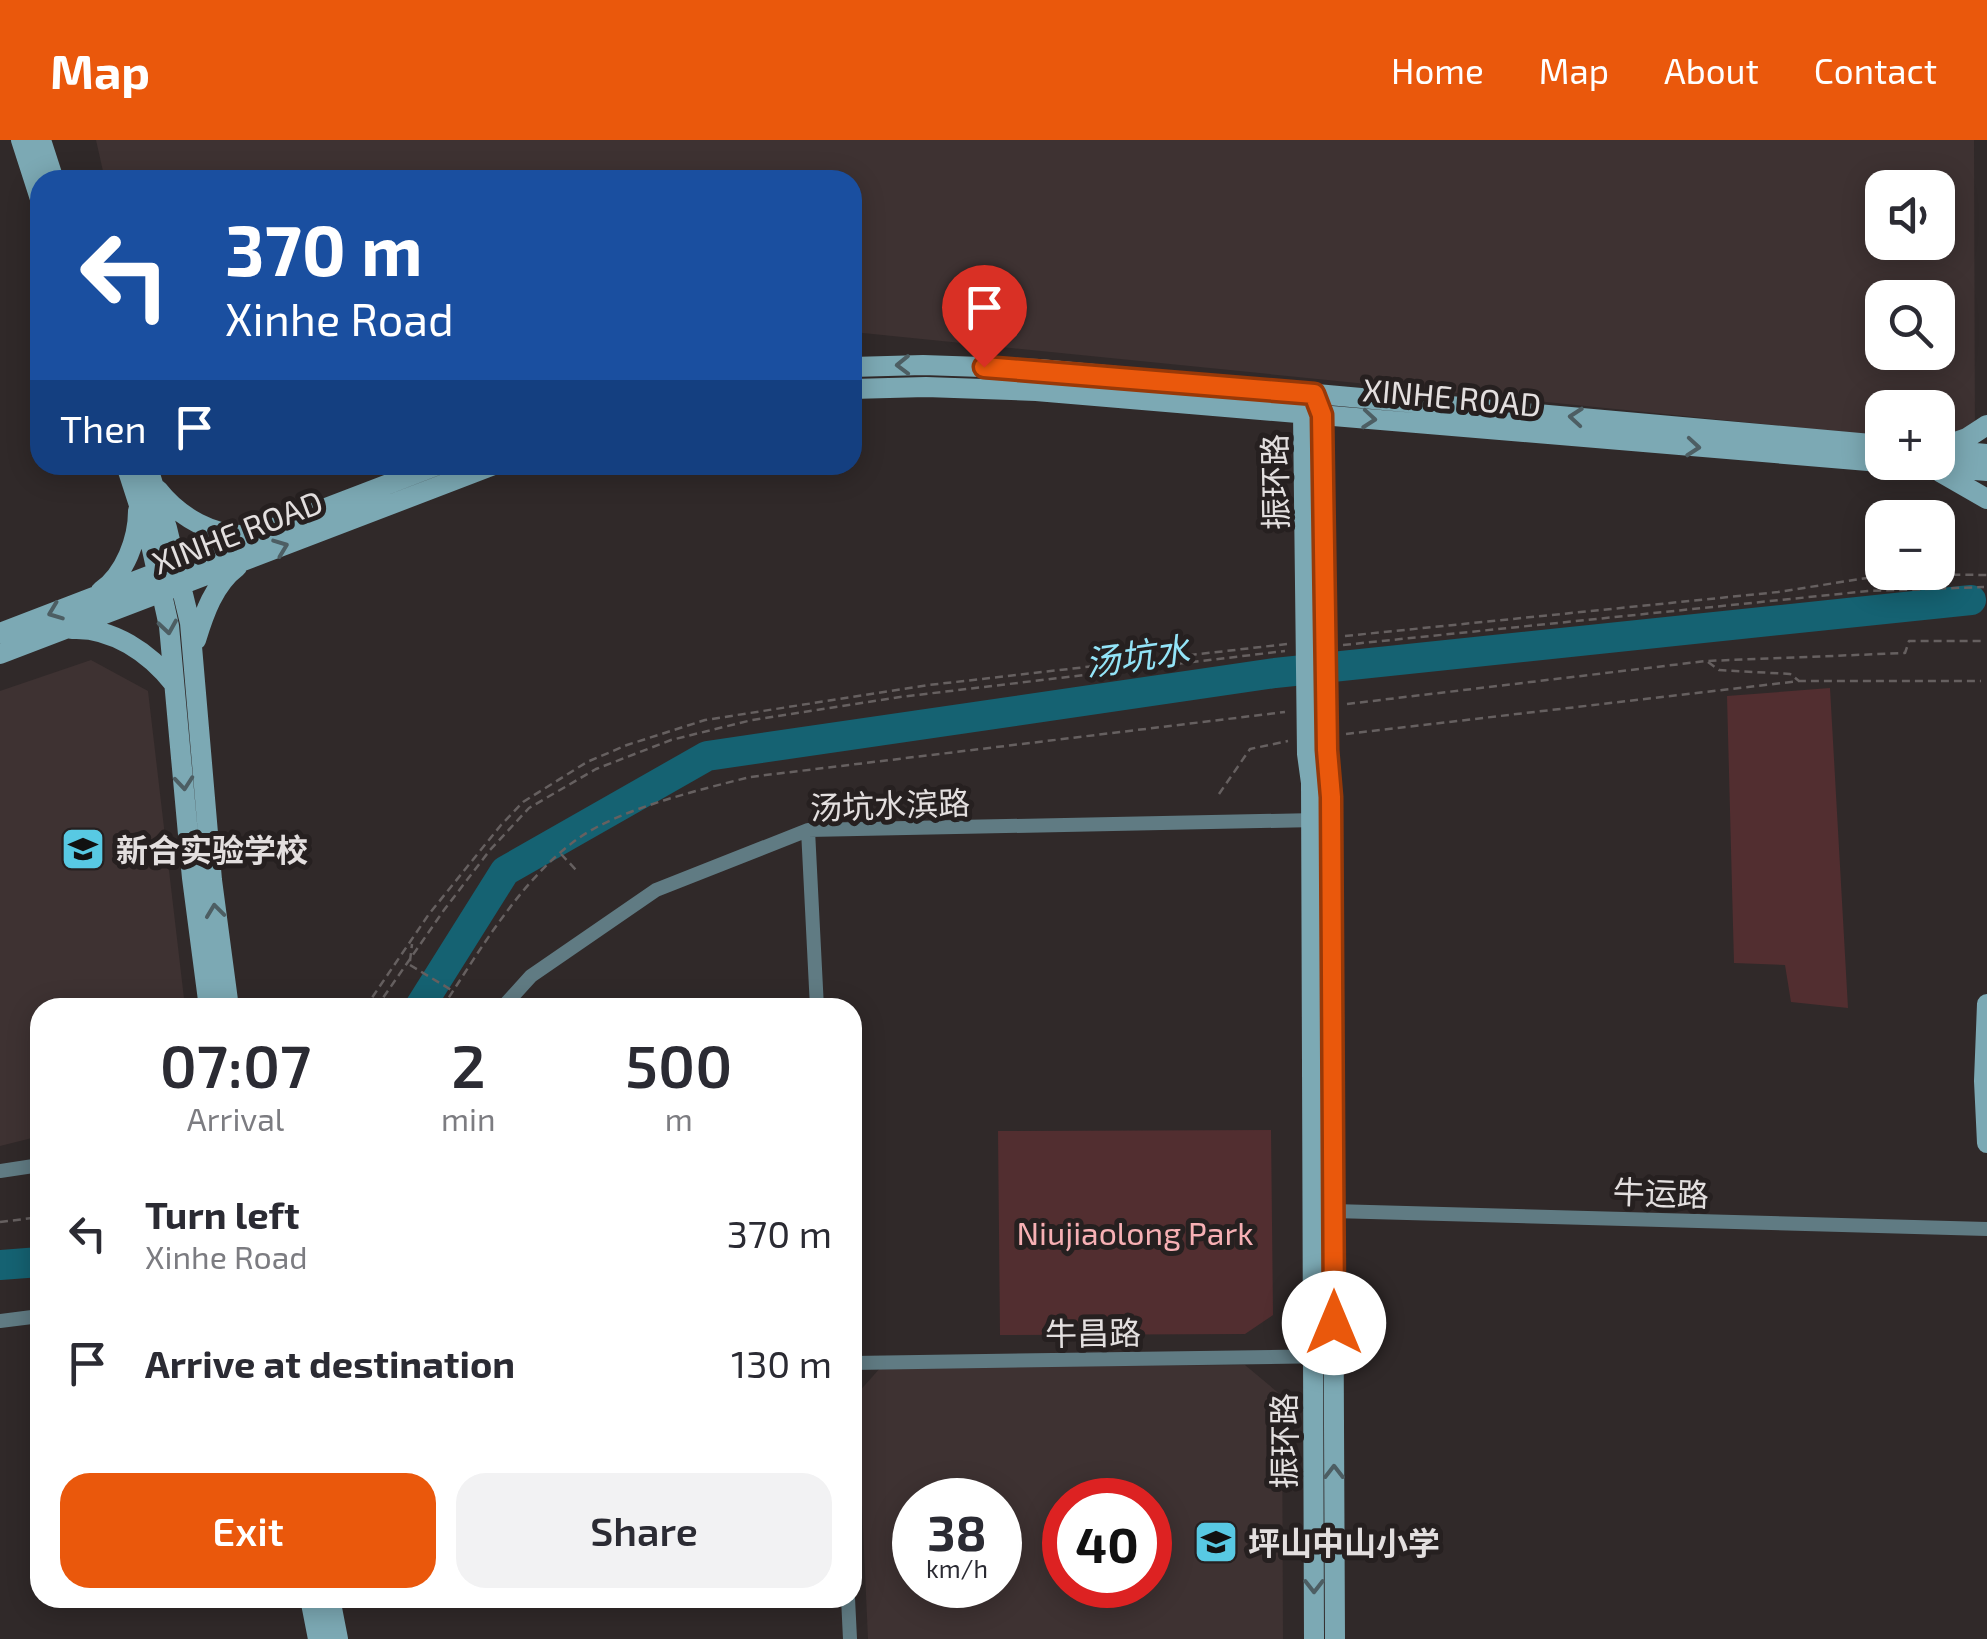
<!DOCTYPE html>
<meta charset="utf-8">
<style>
:root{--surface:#fff;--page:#f2f2f3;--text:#2b2b33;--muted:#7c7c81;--accent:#ea580c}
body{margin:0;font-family:"Exo 2","Noto Sans SC",sans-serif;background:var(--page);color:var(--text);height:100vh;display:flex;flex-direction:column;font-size:38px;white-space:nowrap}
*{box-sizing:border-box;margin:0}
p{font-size:32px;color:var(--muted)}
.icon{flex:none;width:55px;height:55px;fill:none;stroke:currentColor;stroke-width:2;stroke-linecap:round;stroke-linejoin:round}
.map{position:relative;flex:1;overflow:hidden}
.panel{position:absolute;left:30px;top:858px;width:832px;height:610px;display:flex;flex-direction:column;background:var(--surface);border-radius:30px;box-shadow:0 5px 25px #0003}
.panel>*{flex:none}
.guide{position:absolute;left:30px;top:30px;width:832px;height:305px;border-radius:30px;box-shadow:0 5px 25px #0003;background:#1a4fa0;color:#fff;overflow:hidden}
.fabs{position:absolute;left:1865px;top:30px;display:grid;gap:20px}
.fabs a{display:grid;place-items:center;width:90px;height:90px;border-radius:20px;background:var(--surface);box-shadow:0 5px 25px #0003;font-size:50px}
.speed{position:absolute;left:892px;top:1338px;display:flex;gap:20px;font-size:50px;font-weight:700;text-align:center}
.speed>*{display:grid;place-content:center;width:130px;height:130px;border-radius:50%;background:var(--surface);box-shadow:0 5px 25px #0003;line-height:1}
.speed small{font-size:25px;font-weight:400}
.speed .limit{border:15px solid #d22;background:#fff;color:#111}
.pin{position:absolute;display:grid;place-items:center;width:85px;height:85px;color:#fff;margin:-102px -42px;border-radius:50% 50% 50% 0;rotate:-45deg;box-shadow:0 0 10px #0007}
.pin .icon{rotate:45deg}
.me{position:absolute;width:110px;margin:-55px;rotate:0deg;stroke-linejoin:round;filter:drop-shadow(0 0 8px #0008)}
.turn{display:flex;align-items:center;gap:35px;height:210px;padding:0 30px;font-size:45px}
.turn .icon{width:130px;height:130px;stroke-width:2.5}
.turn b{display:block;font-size:70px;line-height:85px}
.then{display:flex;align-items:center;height:95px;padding:0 30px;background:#0003;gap:20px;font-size:38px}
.eta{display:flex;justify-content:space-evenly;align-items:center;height:170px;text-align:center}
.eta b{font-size:60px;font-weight:600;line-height:70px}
.button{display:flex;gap:20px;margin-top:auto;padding:20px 30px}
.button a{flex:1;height:115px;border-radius:30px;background:var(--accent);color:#fff;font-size:40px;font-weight:600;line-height:115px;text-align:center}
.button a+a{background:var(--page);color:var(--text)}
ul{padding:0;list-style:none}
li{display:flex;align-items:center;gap:30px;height:130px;padding:0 30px}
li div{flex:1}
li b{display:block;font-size:38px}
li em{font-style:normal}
header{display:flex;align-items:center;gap:60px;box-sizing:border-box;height:140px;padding:0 50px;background:var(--accent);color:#fff}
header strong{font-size:48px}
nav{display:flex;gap:55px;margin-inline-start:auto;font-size:35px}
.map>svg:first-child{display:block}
.built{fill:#3e3232;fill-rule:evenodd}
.green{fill:#522e30}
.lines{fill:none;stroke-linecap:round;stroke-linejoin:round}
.river{stroke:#156272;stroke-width:30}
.path{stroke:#666060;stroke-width:2.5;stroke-dasharray:8 5;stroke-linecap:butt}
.street{stroke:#607b83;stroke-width:14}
.secondary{stroke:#7ca9b4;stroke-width:20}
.oneway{stroke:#4d5e63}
.route-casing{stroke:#983908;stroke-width:25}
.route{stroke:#ea580c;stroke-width:18}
.labels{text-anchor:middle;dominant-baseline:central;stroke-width:10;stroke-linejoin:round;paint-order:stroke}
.street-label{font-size:32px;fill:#e3dfdf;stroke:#262020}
.poi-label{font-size:32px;font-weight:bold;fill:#e3dfdf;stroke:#262020;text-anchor:start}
.park-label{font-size:32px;fill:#f7b0b4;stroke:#262020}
.water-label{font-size:35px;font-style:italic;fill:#93e4f8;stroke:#262020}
</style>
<header>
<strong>Map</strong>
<nav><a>Home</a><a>Map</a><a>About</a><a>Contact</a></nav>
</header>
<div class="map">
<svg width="1987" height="1499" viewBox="0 0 1987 1499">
<rect width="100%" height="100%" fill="#302929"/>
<!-- built -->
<path class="built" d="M96,0H1974L1975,305L1938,302V268H1882V296L853,192L852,40H105ZM1882,48H1938V102H1882ZM1882,158H1938V212H1882Z
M91,520L148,551L185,867L40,868V996L0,1006V551Z
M1245,1225L1282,1256L1283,1499H868L857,1254L881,1227ZM915,1360H1000V1445H915ZM1065,1360H1150V1445H1065Z"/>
<!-- green -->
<path class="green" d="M1830,548L1848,868L1791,862L1785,825L1734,823L1727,556Z
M1271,990L1273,1175L1245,1194L1000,1195L998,991Z"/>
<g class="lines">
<!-- river -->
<path class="river" d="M419,868L505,731L707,616L1275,533L1971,460
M0,1125L40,1122"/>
<!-- path -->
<path class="path" d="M1345,496L1778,452L1892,434L1987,435
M1343,505L1868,451L1984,447
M1708,522L1719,530L1790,534L1799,541
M1347,564L1706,521L1905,513L1909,501H1984
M1346,594L1799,541H1981
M1219,654L1250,609L1288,601
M561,714L578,732
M410,821L412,804
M410,825L453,851
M365,868L429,774L501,685L523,662L587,622L627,605L705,580L929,545L1287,504
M376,868L444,770L490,710L529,668L596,629L671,600L752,580L900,557L1285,511
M442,868C480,810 520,741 576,700C618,669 699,650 750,637L1285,572
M0,1082L40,1077"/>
<!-- street -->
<path class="street" d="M808,690L817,868
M502,868L531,836L656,750L808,690L1316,680
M0,1031L40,1025
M1333,1071L1987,1089
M0,1181L40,1176
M852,1223L1333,1216
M848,1458L850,1499"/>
<!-- secondary -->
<path class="secondary" d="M21,0L40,59
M41,0L54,40
M852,227L923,225L1039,229L1882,305
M852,249L926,247L1036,251L1987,331
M1314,254L1303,274L1307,614L1311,643L1314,1499
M1314,254L1322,275L1327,610L1331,641L1335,1499
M1938,308L1967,298L1987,285
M1944,310L1987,314
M126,325L149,396L169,486L192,738L209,868
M147,325L167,388L190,483L212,740L229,868
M1940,332L1987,359
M158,350C179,377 214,397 249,395
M101,451C125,434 138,399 138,371
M72,489C112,487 150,513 174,544
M0,493L438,325
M196,500C204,474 214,444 237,427
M0,514L494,325
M1987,864L1984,941L1987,1003
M310,1458L318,1499
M330,1458L338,1499"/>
</g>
<!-- one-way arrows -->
<defs><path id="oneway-chevron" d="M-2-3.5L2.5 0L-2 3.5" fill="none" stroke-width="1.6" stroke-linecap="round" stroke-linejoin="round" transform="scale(2.5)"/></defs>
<g class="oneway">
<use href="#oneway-chevron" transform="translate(903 225) rotate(179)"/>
<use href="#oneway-chevron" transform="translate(1576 277) rotate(-175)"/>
<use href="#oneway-chevron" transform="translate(1369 279) rotate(5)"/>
<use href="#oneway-chevron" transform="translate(1693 307) rotate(5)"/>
<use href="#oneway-chevron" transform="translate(281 407) rotate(-21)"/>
<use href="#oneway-chevron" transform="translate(55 472) rotate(159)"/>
<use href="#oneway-chevron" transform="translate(168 487) rotate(81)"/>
<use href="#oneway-chevron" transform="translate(184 643) rotate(85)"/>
<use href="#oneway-chevron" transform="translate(215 771) rotate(-97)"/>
<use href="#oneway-chevron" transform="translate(1334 1332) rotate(-90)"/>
<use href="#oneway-chevron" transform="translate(1314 1446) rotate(90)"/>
</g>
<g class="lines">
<defs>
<path id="route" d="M984,227L1314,254L1322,275L1327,610L1331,657L1334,1183"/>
</defs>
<!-- route casing -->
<use href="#route" class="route-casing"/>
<!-- route -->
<use href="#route" class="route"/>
</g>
<!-- icons -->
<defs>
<symbol id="school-square" viewBox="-11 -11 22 22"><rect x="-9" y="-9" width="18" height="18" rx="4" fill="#58c9e3" stroke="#262020"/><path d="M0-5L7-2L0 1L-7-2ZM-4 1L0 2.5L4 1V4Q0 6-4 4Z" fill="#111"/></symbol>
</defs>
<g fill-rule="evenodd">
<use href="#school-square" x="58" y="684" width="50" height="50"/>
<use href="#school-square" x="1191" y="1377" width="50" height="50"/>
</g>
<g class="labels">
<!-- street labels -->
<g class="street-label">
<text transform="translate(1452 256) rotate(5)">XINHE ROAD</text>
<text transform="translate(1274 342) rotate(-91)">振环路</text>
<text transform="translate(237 391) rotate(-21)">XINHE ROAD</text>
<text transform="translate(890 664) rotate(-2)">汤坑水滨路</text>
<text transform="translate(1661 1052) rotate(2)">牛运路</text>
<text transform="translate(1093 1192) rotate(-1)">牛昌路</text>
<text transform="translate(1283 1301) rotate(-90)">振环路</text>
</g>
<!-- poi labels -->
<g class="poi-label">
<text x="116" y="709">新合实验学校</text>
<text x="1248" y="1402">坪山中山小学</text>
</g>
<!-- park labels -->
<g class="park-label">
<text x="1135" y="1092">Niujiaolong Park</text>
</g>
<!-- water labels -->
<g class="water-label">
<text transform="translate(1137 515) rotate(-8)">汤坑水</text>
</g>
</g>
</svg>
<div class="fabs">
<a><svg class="icon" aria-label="sound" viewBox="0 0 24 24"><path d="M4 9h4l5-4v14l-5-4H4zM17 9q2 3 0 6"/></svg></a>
<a><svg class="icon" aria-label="search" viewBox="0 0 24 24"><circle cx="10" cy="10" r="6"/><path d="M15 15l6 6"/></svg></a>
<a>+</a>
<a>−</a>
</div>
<div class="speed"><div>38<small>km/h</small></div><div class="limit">40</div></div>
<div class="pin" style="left:984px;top:227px;background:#d93025"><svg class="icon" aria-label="arrive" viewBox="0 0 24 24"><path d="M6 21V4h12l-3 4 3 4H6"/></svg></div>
<svg class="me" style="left:1334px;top:1183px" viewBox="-20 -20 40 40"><circle r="19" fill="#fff"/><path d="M0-13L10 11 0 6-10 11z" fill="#ea580c"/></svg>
<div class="guide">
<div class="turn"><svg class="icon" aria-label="left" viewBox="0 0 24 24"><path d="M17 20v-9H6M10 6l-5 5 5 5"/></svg><div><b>370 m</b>Xinhe Road</div></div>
<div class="then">Then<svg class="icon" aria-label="arrive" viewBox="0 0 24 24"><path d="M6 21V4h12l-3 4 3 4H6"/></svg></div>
</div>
<section class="panel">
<div class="eta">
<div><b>07:07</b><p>Arrival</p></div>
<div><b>2</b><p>min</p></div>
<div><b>500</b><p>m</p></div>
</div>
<ul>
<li><svg class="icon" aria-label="left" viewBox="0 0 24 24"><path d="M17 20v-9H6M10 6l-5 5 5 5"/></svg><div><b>Turn left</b><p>Xinhe Road</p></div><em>370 m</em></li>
<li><svg class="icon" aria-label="arrive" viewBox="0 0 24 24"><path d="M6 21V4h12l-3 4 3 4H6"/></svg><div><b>Arrive at destination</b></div><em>130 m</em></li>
</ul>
<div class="button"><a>Exit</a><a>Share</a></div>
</section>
</div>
